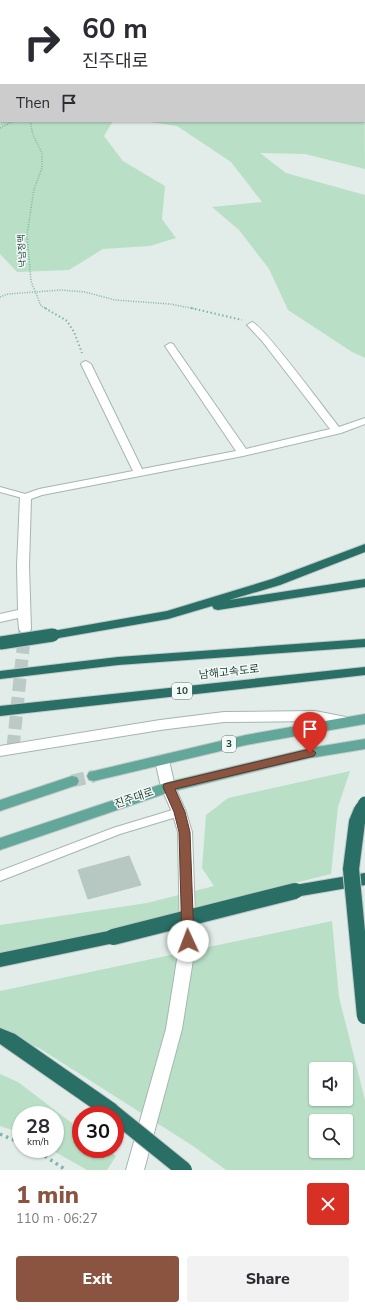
<!DOCTYPE html>
<meta charset="utf-8">
<style>
:root{--surface:#fff;--page:#f2f2f3;--text:#2b2b33;--muted:#7c7c81;--accent:#8a5440}
body{margin:0;font-family:"Nunito Sans","Noto Sans KR",sans-serif;background:var(--page);color:var(--text);height:100vh;display:flex;flex-direction:column;font-size:15px;white-space:nowrap}
*{box-sizing:border-box;margin:0}
p{font-size:13px;color:var(--muted)}
.icon{flex:none;width:22px;height:22px;fill:none;stroke:currentColor;stroke-width:2;stroke-linecap:round;stroke-linejoin:round}
.map{position:relative;height:1170px;overflow:hidden}
.panel{display:flex;flex-direction:column;background:var(--surface);flex:1}
.panel>*{flex:none}
.banner{position:absolute;left:0px;top:0px;width:365px;height:122px;box-shadow:0 1px 3px #0004;background:#fff;color:var(--text);overflow:hidden}
.fabs{position:absolute;left:309px;top:1062px;display:grid;gap:8px}
.fabs a{display:grid;place-items:center;width:44px;height:44px;border-radius:4px;background:var(--surface);box-shadow:0 1px 3px #0004;font-size:20px}
.speed{position:absolute;left:12px;top:1106px;display:flex;gap:8px;font-size:20px;font-weight:700;text-align:center}
.speed>*{display:grid;place-content:center;width:52px;height:52px;border-radius:50%;background:var(--surface);box-shadow:0 1px 3px #0004;line-height:1}
.speed small{font-size:10px;font-weight:400}
.speed .limit{border:6px solid #d22;background:#fff;color:#111}
.pin{position:absolute;display:grid;place-items:center;width:34px;height:34px;color:#fff;margin:-41px -17px;border-radius:50% 50% 50% 0;rotate:-45deg;box-shadow:0 0 4px #0007}
.pin .icon{rotate:45deg}
.me{position:absolute;width:44px;margin:-22px;rotate:358deg;stroke-linejoin:round;filter:drop-shadow(0 0 3px #0008)}
.turn{display:flex;align-items:center;gap:14px;height:84px;padding:0 16px;font-size:18px}
.turn .icon{width:52px;height:52px;stroke-width:2.5}
.turn b{display:block;font-size:28px;line-height:34px}
.then{display:flex;align-items:center;height:38px;padding:0 16px;background:#0003;gap:8px;font-size:15px}
.round{display:grid;place-items:center;flex:none;width:42px;height:42px;border-radius:4px;background:var(--page)}
.summary{display:flex;align-items:center;justify-content:space-between;height:68px;padding:0 16px}
h1{font-size:24px;font-weight:800;line-height:30px;color:var(--accent)}
.action{display:flex;gap:8px;margin-top:auto;padding:8px 16px}
.action a{flex:1;height:46px;border-radius:4px;background:var(--accent);color:#fff;font-size:16px;font-weight:800;line-height:46px;text-align:center}
.action a+a{background:var(--page);color:var(--text)}
.map>svg:first-child{display:block}
.green{fill:#b9e0c6;fill-rule:evenodd}
.building{fill:#b7c8c2;stroke:#b3c8c1}
.lines{fill:none;stroke-linecap:round;stroke-linejoin:round}
.minor-tunnel{stroke:#bbcac6;stroke-width:13;stroke-dasharray:13 6;stroke-linecap:butt}
.primary-tunnel{stroke:#bbcac6;stroke-width:13;stroke-dasharray:13 6;stroke-linecap:butt}
.service-casing{stroke:#a4b6b1;stroke-width:2}
.minor-casing{stroke:#a4b6b1;stroke-width:2}
.primary-casing{stroke:#c1cac8;stroke-width:2}
.motorway-casing{stroke:#c1cac8;stroke-width:2}
.path-far2{stroke:#7fb4a7;stroke-width:1.5;stroke-dasharray:1 1.5;stroke-linecap:butt}
.path-far1{stroke:#7fb4a7;stroke-width:2;stroke-dasharray:1.5 2.5;stroke-linecap:butt}
.path{stroke:#7fb4a7;stroke-width:3.5;stroke-dasharray:2.5 4;stroke-linecap:butt}
.service{fill:#fff;fill-rule:evenodd}
.minor{fill:#fff;fill-rule:evenodd}
.primary{fill:#62a799;fill-rule:evenodd}
.motorway{fill:#296f65;fill-rule:evenodd}
.motorway-bridge-far1-casing{stroke:#c1cac8;stroke-width:15;stroke-linecap:butt}
.motorway-bridge-casing{stroke:#c1cac8;stroke-width:18;stroke-linecap:butt}
.motorway-bridge-far1{stroke:#296f65;stroke-width:13}
.motorway-bridge{stroke:#296f65;stroke-width:16}
.route{fill:#8a5440;stroke:#5a372a}
.labels{text-anchor:middle;dominant-baseline:central;stroke-width:3;stroke-linejoin:round;paint-order:stroke}
.far-street-label{font-size:9px;fill:#204039;stroke:#f3f9f6}
.shield{fill:#f3f9f6;stroke:#5f7872;stroke-width:1}
.shield-label{font-size:10px;font-weight:bold;fill:#204039}
.street-label{font-size:11px;fill:#204039;stroke:#f3f9f6}
</style>
<div class="map">
<svg width="365" height="1170" viewBox="0 0 365 1170">
<rect width="100%" height="100%" fill="#e2ede9"/>
<!-- green -->
<path class="green" d="M364,33L365,169L305,154L260,153L286,173L365,195V358L352,352L288,310L269,269L239,230L212,207L262,202L231,162L177,126L143,121H364Z
M0,38L1,121H113L104,136L123,161L165,186L162,219L176,238L150,246L103,249L69,270L17,272L0,254Z
M350,771L338,807L331,874L17,953L0,954V925L147,903L214,886L202,868L206,815L228,798Z
M332,921L339,997L365,1100V1170H226L193,1146L39,1048L0,1032V991ZM316,1069H346V1099H316ZM316,1121H346V1151H316Z
M0,1074L18,1082L81,1130V1149H106L116,1156L107,1170H87L50,1149H55V1115H21V1133L0,1126Z"/>
<!-- building -->
<path class="building" d="M129,856L141,885L88,899L78,870Z"/>
<g class="lines">
<!-- minor-tunnel -->
<path class="minor-tunnel" d="M13,748L25,629"/>
<!-- primary-tunnel -->
<path class="primary-tunnel" d="M72,781L94,776"/>
<defs>
<path id="service" d="M0,487L29,495L30,497L26,499L0,492Z
M179,808L183,809L184,812L183,815L120,834L0,881V871L113,828Z"/>
<path id="minor" d="M252,322C263,325 327,412 339,427L365,418V424L341,433L243,456L42,495L31,499L29,566L31,629L29,632H21L19,629L18,618L0,622V614L18,610L17,566L20,497L22,495L39,489L133,471L81,364L83,362L86,361L91,364L142,469L236,451L165,346L170,343L173,344L246,449L330,429L262,341L249,327L247,325Z
M315,711L346,717L351,719L353,722L351,725L346,727L315,721L224,722L160,730L0,756V746L160,720L224,712Z
M162,755L167,756L169,760L175,787L186,812L192,832L196,941L182,1029L144,1170H126L166,1029L180,941L178,832L172,812L161,787L155,760L157,756Z"/>
<path id="primary" d="M365,714V724L246,745L94,781L89,780L87,776L89,772L94,771L246,735Z
M365,739V749L310,758L170,792L0,850V838L168,782L310,748Z
M72,776L77,777L79,781L77,785L0,811V800Z"/>
<path id="motorway" d="M350,0H356L357,1H351Z
M364,13L365,14V19L364,18Z
M365,544V552L280,585L229,600L365,579V587L218,610L214,609L212,606L168,619L53,639L49,638L47,635L49,632L53,631L167,611L272,579Z
M365,639V647L118,665L0,679V671L118,657Z
M365,667V675L0,716V706Z
M365,873V885L295,897L290,895L287,891L290,887L295,885Z
M113,930L119,932L121,937L119,942L0,967V953Z
M0,1028L15,1034L117,1105L120,1111L117,1117L115,1118V1115H102L0,1044Z"/>
</defs>
<!-- service casing -->
<use href="#service" class="service-casing"/>
<!-- minor casing -->
<use href="#minor" class="minor-casing"/>
<!-- primary casing -->
<use href="#primary" class="primary-casing"/>
<!-- motorway casing -->
<use href="#motorway" class="motorway-casing"/>
<!-- path-far2 -->
<path class="path-far2" d="M158,0L160,1
M30,121L33,135L42,153V168L34,189L27,235L31,281L41,306L47,309
M0,128L14,121
M0,297L8,294L61,290L85,292L115,300L170,304L196,309"/>
<!-- path-far1 -->
<path class="path-far1" d="M45,308L67,321L74,332L82,353
M191,308L242,320"/>
<!-- path -->
<path class="path" d="M0,1134L21,1143
M34,1149L66,1170"/>
<!-- service -->
<use href="#service" class="service"/>
<!-- minor -->
<use href="#minor" class="minor"/>
<!-- primary -->
<use href="#primary" class="primary"/>
<!-- motorway -->
<use href="#motorway" class="motorway"/>
<defs>
<path id="motorway-bridge-far1" d="M0,643L53,635
M361,811L365,803"/>
<path id="motorway-bridge" d="M362,810L357,822L351,869L365,1016
M113,937L295,891
M111,1111L184,1170"/>
</defs>
<!-- motorway-bridge-far1 casing -->
<use href="#motorway-bridge-far1" class="motorway-bridge-far1-casing"/>
<!-- motorway-bridge casing -->
<use href="#motorway-bridge" class="motorway-bridge-casing"/>
<!-- motorway-bridge-far1 -->
<use href="#motorway-bridge-far1" class="motorway-bridge-far1"/>
<!-- motorway-bridge -->
<use href="#motorway-bridge" class="motorway-bridge"/>
</g>
<!-- route -->
<path class="route" d="M310,749L314,751L316,753L314,756L175,789L185,812L190,832L194,941L193,945L188,946L184,945L182,941L179,832L174,812L163,787L164,784Z"/>
<g class="labels">
<!-- far-street labels -->
<g class="far-street-label">
<text transform="translate(22 251) rotate(-93)">낙남정맥</text>
</g>
<!-- shield labels -->
<g class="shield">
<rect x="172" y="683" width="20" height="16" rx="3"/>
<rect x="222" y="736" width="14" height="16" rx="3"/>
</g>
<g class="shield-label">
<text x="182" y="691">10</text>
<text x="229" y="744">3</text>
</g>
<!-- street labels -->
<g class="street-label">
<text transform="translate(229 672) rotate(-6)">남해고속도로</text>
<text transform="translate(134 798) rotate(-19)">진주대로</text>
</g>
</g>
</svg>
<div class="fabs">
<a><svg class="icon" aria-label="sound" viewBox="0 0 24 24"><path d="M4 9h4l5-4v14l-5-4H4zM17 9q2 3 0 6"/></svg></a>
<a><svg class="icon" aria-label="search" viewBox="0 0 24 24"><circle cx="10" cy="10" r="6"/><path d="M15 15l6 6"/></svg></a>
</div>
<div class="speed"><div>28<small>km/h</small></div><div class="limit">30</div></div>
<div class="pin" style="left:310px;top:753px;background:#d93025"><svg class="icon" aria-label="arrive" viewBox="0 0 24 24"><path d="M6 21V4h12l-3 4 3 4H6"/></svg></div>
<svg class="me" style="left:188px;top:941px" viewBox="-20 -20 40 40"><circle r="19" fill="#fff"/><path d="M0-13L10 11 0 6-10 11z" fill="#8a5440"/></svg>
<div class="banner">
<div class="turn"><svg class="icon" aria-label="right" viewBox="0 0 24 24"><path d="M7 20v-9h11M14 6l5 5-5 5"/></svg><div><b>60 m</b>진주대로</div></div>
<div class="then">Then<svg class="icon" aria-label="arrive" viewBox="0 0 24 24"><path d="M6 21V4h12l-3 4 3 4H6"/></svg></div>
</div>
</div>
<section class="panel">
<div class="summary"><div><h1>1 min</h1><p>110 m · 06:27</p></div><a class="round" style="background:#d93025;color:#fff"><svg class="icon" aria-label="close" viewBox="0 0 24 24"><path d="M6 6l12 12M18 6L6 18"/></svg></a></div>
<div class="action"><a>Exit</a><a>Share</a></div>
</section>
